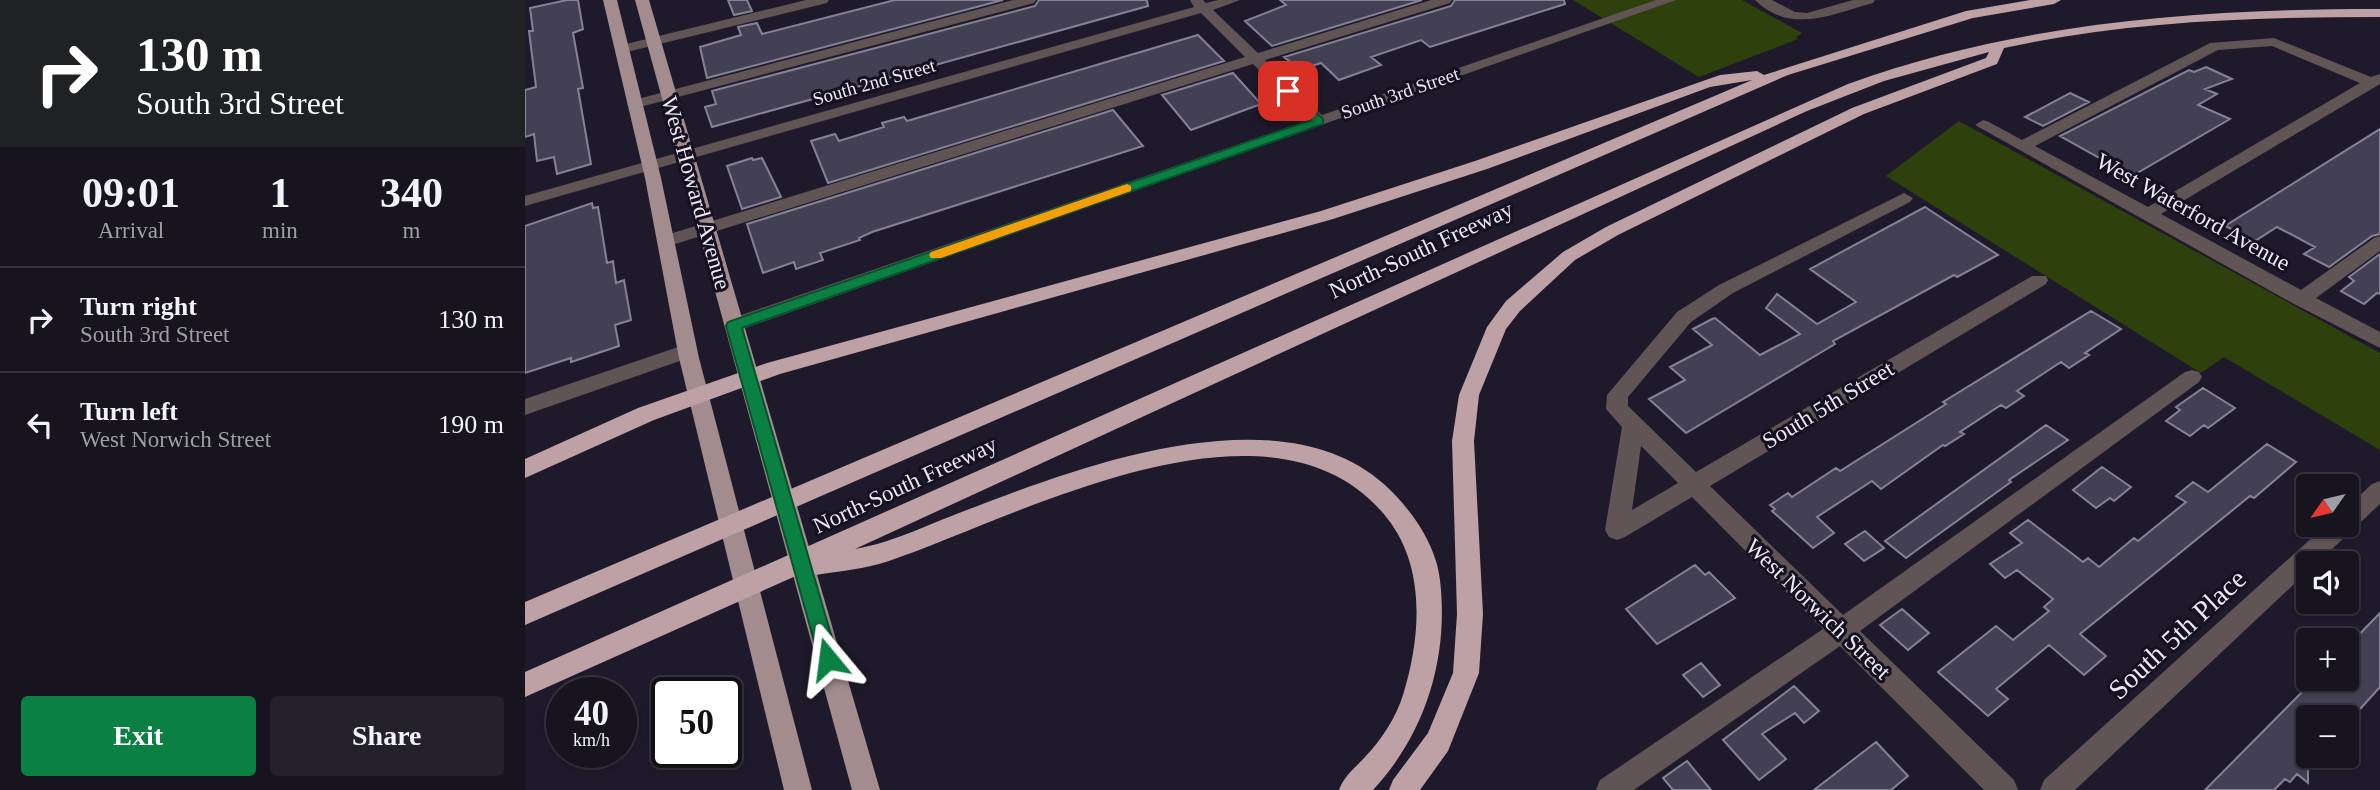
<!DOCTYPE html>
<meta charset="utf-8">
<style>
:root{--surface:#171420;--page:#24212d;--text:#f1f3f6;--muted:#9e9ea5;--line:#36333e;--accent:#0b8043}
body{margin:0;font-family:Georgia,serif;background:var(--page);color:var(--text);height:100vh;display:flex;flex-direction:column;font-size:26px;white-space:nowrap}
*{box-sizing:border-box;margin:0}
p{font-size:23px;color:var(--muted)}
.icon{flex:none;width:38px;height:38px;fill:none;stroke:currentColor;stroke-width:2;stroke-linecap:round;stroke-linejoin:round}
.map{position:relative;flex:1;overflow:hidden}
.details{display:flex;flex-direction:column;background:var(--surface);width:525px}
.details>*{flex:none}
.top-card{background:#202124;color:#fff;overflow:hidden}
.needle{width:46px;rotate:236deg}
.buttons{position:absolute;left:1771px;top:474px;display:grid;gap:14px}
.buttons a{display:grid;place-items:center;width:63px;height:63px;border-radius:7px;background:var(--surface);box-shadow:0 2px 5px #0004,0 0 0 2px var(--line);font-size:35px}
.speed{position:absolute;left:21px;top:677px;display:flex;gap:14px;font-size:35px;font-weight:700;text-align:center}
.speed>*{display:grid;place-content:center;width:91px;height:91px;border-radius:50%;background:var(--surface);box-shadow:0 2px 5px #0004,0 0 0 2px var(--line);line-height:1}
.speed small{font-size:18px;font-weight:400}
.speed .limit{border:4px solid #111;border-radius:10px;background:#fff;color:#111}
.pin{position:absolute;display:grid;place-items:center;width:60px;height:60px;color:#fff;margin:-30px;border-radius:14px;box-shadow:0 4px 10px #0006}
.me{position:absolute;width:77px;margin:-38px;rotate:344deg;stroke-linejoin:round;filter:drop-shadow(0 0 5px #0008)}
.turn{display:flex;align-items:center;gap:24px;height:147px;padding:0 21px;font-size:32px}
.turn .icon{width:91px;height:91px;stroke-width:2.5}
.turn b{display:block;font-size:49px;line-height:60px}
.eta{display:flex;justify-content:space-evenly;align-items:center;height:119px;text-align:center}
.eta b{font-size:42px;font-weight:700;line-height:49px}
.cta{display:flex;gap:14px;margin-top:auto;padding:14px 21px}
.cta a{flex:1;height:80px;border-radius:7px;background:var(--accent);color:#fff;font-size:28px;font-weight:700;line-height:80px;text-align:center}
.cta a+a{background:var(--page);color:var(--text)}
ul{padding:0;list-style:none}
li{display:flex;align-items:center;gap:21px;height:105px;padding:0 21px;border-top:2px solid var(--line)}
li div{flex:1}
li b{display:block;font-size:26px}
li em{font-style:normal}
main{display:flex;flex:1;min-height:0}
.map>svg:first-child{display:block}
.green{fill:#2e400c}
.building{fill:#444053;stroke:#858196;stroke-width:2}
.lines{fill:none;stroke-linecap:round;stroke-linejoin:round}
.minor{fill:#605455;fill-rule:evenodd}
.major{fill:#a28c8d;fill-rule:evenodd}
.highway{fill:#bda1a4;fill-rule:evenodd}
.route{fill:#0b8043;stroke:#07532c;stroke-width:2}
.slow{fill:#f59e0b}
.labels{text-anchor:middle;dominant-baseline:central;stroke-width:6;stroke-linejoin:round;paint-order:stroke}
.far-street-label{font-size:19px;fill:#ece9f5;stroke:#151121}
.street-label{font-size:23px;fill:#ece9f5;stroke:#151121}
.near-street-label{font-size:28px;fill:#ece9f5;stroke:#151121}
</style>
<main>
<section class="details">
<div class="top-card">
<div class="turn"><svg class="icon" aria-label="right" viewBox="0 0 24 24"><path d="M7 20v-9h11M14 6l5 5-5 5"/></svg><div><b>130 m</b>South 3rd Street</div></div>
</div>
<div class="eta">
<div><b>09:01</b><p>Arrival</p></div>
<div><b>1</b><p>min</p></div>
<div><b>340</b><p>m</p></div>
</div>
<ul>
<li><svg class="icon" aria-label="right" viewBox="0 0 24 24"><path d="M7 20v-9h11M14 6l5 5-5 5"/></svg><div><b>Turn right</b><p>South 3rd Street</p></div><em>130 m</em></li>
<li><svg class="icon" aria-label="left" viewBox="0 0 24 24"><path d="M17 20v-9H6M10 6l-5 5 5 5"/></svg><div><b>Turn left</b><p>West Norwich Street</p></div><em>190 m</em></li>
</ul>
<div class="cta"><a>Exit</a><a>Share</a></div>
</section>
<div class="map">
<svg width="1855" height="790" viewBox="0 0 1855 790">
<rect width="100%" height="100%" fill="#1f1a2b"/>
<!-- green -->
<path class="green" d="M1048,0H1217L1277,33L1271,37L1273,39L1174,77Z
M1434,121L1855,353V450L1699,357L1676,373L1361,176Z"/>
<!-- building -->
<path class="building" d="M42,0H53L58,29L48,33L58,88L53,89L66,164L32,174L29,157L12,161L9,134L0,137V90L11,87L4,31H8L5,8Z
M203,0H222L227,11L209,15Z
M370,0H478L182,78L175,47L216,35L213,27L232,23L237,34Z
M514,0H622L623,6L187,127L180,107L191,104L187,91L510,6Z
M755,0H897L747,46L720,21L761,5Z
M930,0H1039L1040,4L905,47L896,40L846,57L856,65L814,80L796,63L784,67L778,62L770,65L759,57L926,6Z
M673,35L699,61L303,183L286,141L310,134L314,141L359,127L357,123L379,117L382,121Z
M1681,67L1707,79L1680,89L1692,94L1673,105L1705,119L1607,176L1535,136L1664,70L1669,72Z
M708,73L736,104L666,130L637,95Z
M1545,93L1564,102L1518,126L1500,117Z
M588,110L618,146L347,232L334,238L335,240L295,253L298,260L271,269L269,262L238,273L222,224Z
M1855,129V234L1847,236L1804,267L1779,254L1790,247L1752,227L1730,241L1700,226Z
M227,158L228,160L237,158L256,197L217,209L202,166Z
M67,203L68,208L73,207L82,263L88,261L91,283L99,280L106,320L90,325L94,346L46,362V358L0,373V226Z
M1400,207L1473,255L1432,277L1429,275L1308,341L1310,344L1161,433L1124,399L1160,380L1145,367L1187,345L1168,329L1187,319L1190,318L1235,355L1275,334L1241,308L1252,294L1292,324L1331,302L1285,269Z
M1855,254V294L1852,293L1839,304L1816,291L1829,281L1824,277Z
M1566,311L1596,329L1560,353L1564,355L1544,368L1536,362L1492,391L1499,396L1481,408L1476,405L1435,432L1439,434L1420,446L1418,445L1356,489L1347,481L1292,517L1309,533L1288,548L1247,511L1250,509L1245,505L1263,493L1267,497L1311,468L1315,471L1421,404L1418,402Z
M1678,388L1710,408L1683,428L1679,425L1665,436L1641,421L1655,410L1651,407Z
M1521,425L1543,440L1484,480L1486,482L1400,544L1381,558L1360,541Z
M1742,444L1771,462L1729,498L1725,496L1555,634L1581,656L1559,675L1524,645L1471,689L1483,699L1463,716L1413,672L1471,626L1488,640L1524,611L1519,607L1528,599L1492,570L1480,578L1465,564L1497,543L1485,533L1503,520L1558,562L1563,558L1574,567L1609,538L1613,541L1661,502L1651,496L1668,482L1683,492Z
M1577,467L1606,487L1589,501L1585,498L1571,508L1548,490Z
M1340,531L1359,548L1339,561L1320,544Z
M1170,565L1180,575L1184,572L1210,598L1132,644L1101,609Z
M1377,609L1404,633L1383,650L1355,625Z
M1855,613V687L1827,718H1783V783L1772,774L1765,782L1760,779L1749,790H1680L1790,679H1822V647Z
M1176,663L1195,685L1178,697L1158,675Z
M1269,686L1294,711L1279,723L1270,713L1237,734L1261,759L1234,780L1198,740Z
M1351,742L1383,776L1366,790H1289Z
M1162,761L1186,790H1148L1138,778Z"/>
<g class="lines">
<!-- minor -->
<path class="minor" d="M281,0H304L302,3L98,53L91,49L93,46Z
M488,0H511L509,3L115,107H105L102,104L105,101Z
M665,0H678L681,3L693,0H715L688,10L733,53L906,0H927L925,3L740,60L797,115L1131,0H1151L209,332L202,330L199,325L202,320L784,120L728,64L147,245L141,247L132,241L135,237L720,57L676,13L0,206V196L669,7Z
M1230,0H1247L1270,12L1282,13L1328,0H1350L1348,3C1307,14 1266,35 1230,0Z
M1749,38L1846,77L1855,74V84L1636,214L1776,290L1849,238L1855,236V251L1791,298L1855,332V348L1769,304L1450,125L1458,120L1464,122L1497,140L1685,43ZM1747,46L1835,83L1623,207L1510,146L1693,50Z
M1379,193L1388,198L1385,202L1208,293L1166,322L1103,397V406L1171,472L1507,276H1521L1523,280L1521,284L1185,486L1318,615L1660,372L1667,370L1674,372L1677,377L1674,382L1335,631L1489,780L1493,790H1459L1315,646L1109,790H1071L1075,780L1298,629L1167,497L1100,537L1092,540L1084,537L1080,530L1097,427L1081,409L1082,395L1152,312L1194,285ZM1116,446L1153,483L1107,510Z
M162,344L169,346L172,351L169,356L0,415V399Z
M1855,481V504L1791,564H1783V571L1550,790H1515L1519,780L1801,525H1822V507L1847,484Z"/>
<!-- major -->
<path class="major" d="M78,0H92L136,178L174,358L287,790H259L154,358L120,178Z
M110,0H124L355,790H327Z"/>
<!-- highway -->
<path class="highway" d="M1505,0H1536L1529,4L1448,18L1263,75L0,625V602L1227,80L1185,87L962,169L808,219L255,374L129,420L0,478V459L113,408L242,363L796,211L950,161L1195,75L1232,71L1239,75L1441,11Z
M1855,9V17C1729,17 1602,21 1479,48L1472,64L1339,114L1093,235L1050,260L995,311L981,329L954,395L949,441L958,614L954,673L923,751L895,790H864L868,780L903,733L928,673L932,614L927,441L934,395L962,327L981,301L1038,252L1081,227L1327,108L1461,58L1464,52L1359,81L1282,111L330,549C371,542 410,521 450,507C561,464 757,392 860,485C886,509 911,544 915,580C924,657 901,733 848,790H814C819,776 830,768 840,757C856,740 871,718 878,695C896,637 901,567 862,518C749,376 495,516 364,561C340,569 315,571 291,575L282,571L0,697V672L1323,84C1494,22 1674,9 1855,9Z"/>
</g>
<!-- route -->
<path class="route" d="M759,89H767L798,119V124L217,328L313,659L310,666L303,668L296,666L201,326L203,322L786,120L759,93Z"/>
<!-- slow -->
<path class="slow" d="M602,184L606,186V191L416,258H406L404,255L406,252Z"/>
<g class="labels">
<!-- far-street labels -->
<g class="far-street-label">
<text transform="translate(349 82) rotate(-16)">South 2nd Street</text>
<text transform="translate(875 93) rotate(-19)">South 3rd Street</text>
</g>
<!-- street labels -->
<g class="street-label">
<text transform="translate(171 193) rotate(74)">West Howard Avenue</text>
<text transform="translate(1668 212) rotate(29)">West Waterford Avenue</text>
<text transform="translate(896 250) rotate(-25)">North-South Freeway</text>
<text transform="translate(1303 405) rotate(-31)">South 5th Street</text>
<text transform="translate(380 485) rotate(-25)">North-South Freeway</text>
<text transform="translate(1293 609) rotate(44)">West Norwich Street</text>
</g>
<!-- near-street labels -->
<g class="near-street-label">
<text transform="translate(1652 634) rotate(-43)">South 5th Place</text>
</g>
</g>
</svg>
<div class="buttons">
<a><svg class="needle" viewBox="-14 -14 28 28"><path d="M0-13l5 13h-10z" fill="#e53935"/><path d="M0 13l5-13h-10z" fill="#9e9ea5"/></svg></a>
<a><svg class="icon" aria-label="sound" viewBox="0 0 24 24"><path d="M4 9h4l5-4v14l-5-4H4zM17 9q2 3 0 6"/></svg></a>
<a>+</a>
<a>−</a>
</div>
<div class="speed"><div>40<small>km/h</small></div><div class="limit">50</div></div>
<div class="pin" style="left:763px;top:91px;background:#d93025"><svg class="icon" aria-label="arrive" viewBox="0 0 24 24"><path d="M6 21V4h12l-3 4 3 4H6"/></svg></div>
<svg class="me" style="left:303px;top:659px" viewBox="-20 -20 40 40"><path d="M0-17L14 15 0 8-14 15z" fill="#0b8043" stroke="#fff" stroke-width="4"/></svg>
</div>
</main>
